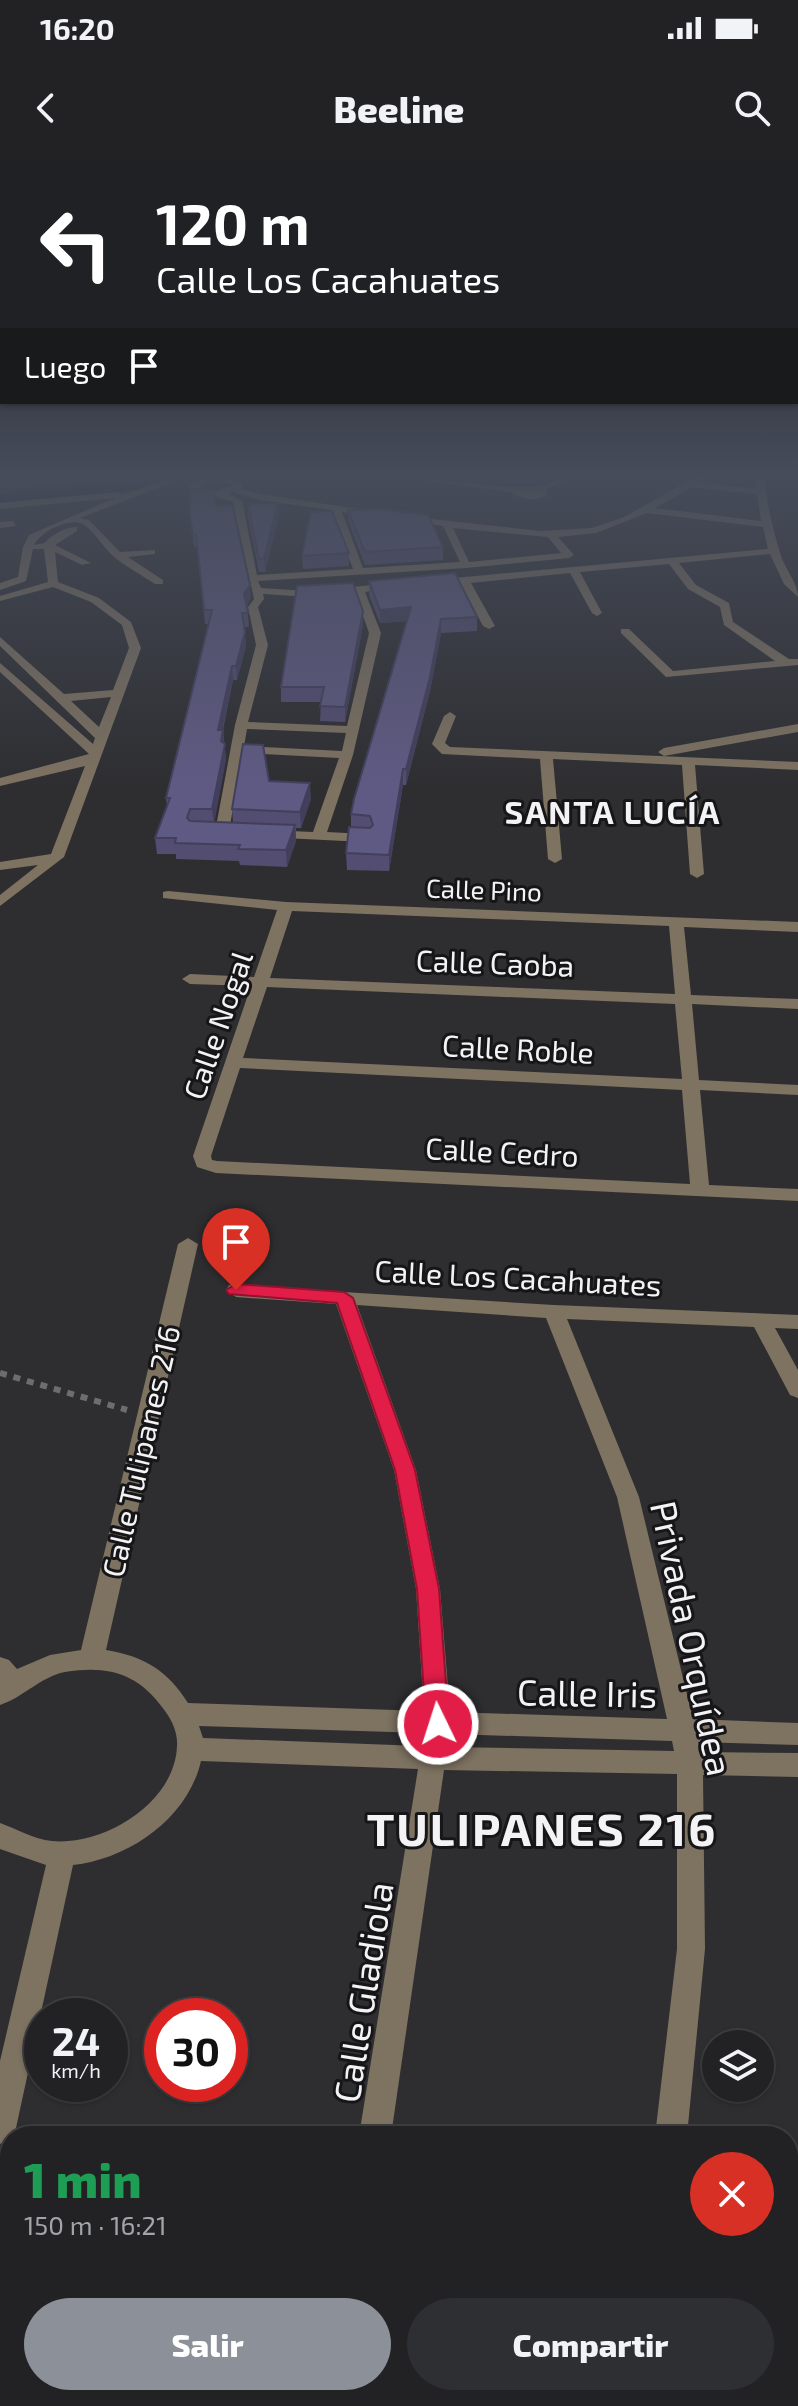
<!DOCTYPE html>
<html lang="es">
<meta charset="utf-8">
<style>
:root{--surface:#222225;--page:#2e2f32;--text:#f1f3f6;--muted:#a2a4a7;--line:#3f3f42;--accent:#8c9099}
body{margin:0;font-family:"Exo 2",sans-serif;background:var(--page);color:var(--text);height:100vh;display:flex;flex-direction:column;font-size:30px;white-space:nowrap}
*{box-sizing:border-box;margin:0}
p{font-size:26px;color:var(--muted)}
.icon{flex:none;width:44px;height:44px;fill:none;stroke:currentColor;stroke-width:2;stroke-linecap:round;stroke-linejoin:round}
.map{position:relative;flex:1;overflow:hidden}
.details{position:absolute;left:0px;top:1966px;width:798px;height:280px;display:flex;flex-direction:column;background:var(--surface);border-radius:32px 32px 0 0;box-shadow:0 2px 6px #0004,0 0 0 2px var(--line)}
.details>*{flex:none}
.hud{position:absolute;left:0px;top:0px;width:798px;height:244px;box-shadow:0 2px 6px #0004,0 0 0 2px var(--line);background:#202124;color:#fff;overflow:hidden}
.fabs{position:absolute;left:702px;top:1870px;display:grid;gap:16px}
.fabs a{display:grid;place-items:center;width:72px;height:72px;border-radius:50%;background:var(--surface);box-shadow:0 2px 6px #0004,0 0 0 2px var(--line);font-size:40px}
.speed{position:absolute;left:24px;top:1838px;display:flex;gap:16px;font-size:40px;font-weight:700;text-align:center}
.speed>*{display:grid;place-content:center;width:104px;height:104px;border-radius:50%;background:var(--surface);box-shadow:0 2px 6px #0004,0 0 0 2px var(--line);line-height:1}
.speed small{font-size:20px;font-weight:400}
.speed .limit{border:12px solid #d22;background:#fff;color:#111}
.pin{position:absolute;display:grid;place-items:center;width:68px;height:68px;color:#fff;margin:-82px -34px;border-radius:50% 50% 50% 0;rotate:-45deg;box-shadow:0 0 8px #0007}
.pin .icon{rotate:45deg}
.me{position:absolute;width:88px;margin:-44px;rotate:356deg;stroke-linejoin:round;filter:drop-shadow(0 0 6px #0008)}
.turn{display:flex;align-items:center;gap:28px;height:168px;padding:0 24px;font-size:36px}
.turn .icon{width:104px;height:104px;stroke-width:2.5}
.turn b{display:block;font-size:56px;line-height:68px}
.then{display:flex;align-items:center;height:76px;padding:0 24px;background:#0003;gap:16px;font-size:30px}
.round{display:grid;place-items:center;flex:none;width:84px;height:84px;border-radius:42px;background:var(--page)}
.head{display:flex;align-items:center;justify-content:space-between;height:136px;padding:0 24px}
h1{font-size:48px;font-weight:800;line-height:60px;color:#1e9e55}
.cta{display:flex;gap:16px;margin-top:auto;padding:16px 24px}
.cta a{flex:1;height:92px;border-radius:48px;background:var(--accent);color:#fff;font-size:32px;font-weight:800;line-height:92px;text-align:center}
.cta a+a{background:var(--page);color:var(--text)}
.status{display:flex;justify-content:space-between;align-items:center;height:56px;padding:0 40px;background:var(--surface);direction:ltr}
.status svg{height:22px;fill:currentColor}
header{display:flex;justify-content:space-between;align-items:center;height:104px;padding:0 24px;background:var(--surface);font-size:36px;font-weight:800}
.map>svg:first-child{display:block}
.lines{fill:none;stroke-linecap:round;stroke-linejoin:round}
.canal{fill:#1d1538;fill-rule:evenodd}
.path{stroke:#6d6d70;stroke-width:6;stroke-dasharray:7 7;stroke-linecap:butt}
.minor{fill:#7e7261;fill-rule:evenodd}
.wall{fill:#524d71}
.shaded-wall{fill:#423f5c}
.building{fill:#5f5a83;stroke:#423f5c;stroke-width:2}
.route{fill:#e11d48;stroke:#92132f;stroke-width:2}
.labels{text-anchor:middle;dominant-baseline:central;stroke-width:6;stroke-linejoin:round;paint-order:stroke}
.far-street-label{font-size:26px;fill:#f3f3f5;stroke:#161618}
.street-label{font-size:30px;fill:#f3f3f5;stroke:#161618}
.far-district-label{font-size:32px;font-weight:bold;letter-spacing:2px;fill:#f3f3f5;stroke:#161618}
.near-street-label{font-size:36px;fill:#f3f3f5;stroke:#161618}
.near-district-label{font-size:46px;font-weight:bold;letter-spacing:2px;fill:#f3f3f5;stroke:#161618}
</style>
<div class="status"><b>16:20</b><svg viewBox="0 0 49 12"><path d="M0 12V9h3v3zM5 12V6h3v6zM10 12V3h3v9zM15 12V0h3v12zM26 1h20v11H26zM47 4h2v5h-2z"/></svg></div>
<header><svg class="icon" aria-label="back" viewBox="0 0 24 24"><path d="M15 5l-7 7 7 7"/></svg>Beeline<svg class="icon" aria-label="search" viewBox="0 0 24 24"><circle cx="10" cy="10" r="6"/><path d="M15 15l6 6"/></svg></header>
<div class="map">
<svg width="798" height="2246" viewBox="0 0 798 2246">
<rect width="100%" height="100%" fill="#2e2e31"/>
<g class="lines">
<!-- canal -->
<path class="canal" d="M159,314H178L141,330L0,342V334L139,322Z"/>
<!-- path -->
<path class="path" d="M0,1213L127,1250"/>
<!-- minor -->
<path class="minor" d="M180,314H194L80,358L89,360L120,392L155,390V394L128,397L163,420V424H155C142,415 126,407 113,396C103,387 94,371 83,364C69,357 40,372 34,385L45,383C50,375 68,366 77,367V371L55,385L91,403L82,405L55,392L58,422L99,438L131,462L141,488L64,697L0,746V735L38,705L0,710V702L51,694L85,606L0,626V618L89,594L0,512V503L93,584L95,578L0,486V477L64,534L113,530L129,488L122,465L91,442L53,427L0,441V436L48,422L44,389H33L26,421L0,430V423L18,417L23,387L29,375L115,338L0,349V343L118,332L122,335ZM111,537L99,567L71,541Z
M372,314C426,314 481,330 535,327C550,326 560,314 576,314L546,330L548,336L531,340L513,335L512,332Z
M701,314H712L700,322L756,329L755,314H764C766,342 773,370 781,396C786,411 798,423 798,437L784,424L770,394L679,403L696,425L729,443L733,462L789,499H798V505L666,517L621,473V469H629L673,511L775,501L724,465L720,447L688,429L669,404L580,412L602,453L597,456L592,453L570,413L471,423L495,466L489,469L483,466L461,424L433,426L428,423L433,420L768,389L763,367L647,353L596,373L558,377L574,395L569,398L466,408L258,421L261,428L309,431L393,423L398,426L365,432L381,473L353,595L327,672L365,674L372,678L365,682L263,677L261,674L268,670L313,672L339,598L242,593L229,672L217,675L215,672L235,565L256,485L248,447L254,439L233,342C218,336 203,337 189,330V326C206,314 222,316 241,321L244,326L241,329L260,334L378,352L375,357L342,352L363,408L460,402L443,366L404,360V356L541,371L592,368L624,357ZM223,322L234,325L216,331L199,328L204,324ZM692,327L757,334L761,361L655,348ZM233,332L259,340L331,350L353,409L257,415L242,341L229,334ZM453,368L548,377L561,393L469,402ZM355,433L369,473L347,566L248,562L268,485L258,447L264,439L263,434L309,437ZM247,569L346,573L342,591L244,586Z
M13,361L16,366L0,368V362Z
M450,552L456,556L445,583L450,587L798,602V610L695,605L704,714L697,718L690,714L682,605L553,599L562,699L555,703L548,699L540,599L442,594L432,584L444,556Z
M798,564V572L664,596L658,592L664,588Z
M168,731L286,742L798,762V772L684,767L691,835L798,839V849L692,844L699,920L798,925V935L700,930L709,1025L798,1029V1041L216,1013L197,1007L193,996L251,826L190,824L182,819L190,814L254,817L277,750L163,738V732ZM292,751L669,766L675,834L270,818ZM267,827L675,844L682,919L243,898ZM240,908L682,930L690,1024L217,1001L212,1000L211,996Z
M188,1078L198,1084L106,1490C144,1496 168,1511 188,1543L424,1551L416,1429L394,1310L336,1144L236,1137L226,1130L229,1125L554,1145L798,1155V1169L775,1168L798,1210V1238L790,1235L754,1167L567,1159L639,1337L693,1559L798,1563V1585L698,1582L701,1592L798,1593V1617L703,1615L705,1789L687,1976H655L677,1789V1614L444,1610L391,1976H359L418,1609L201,1601C188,1658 129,1699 73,1705L16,1968L10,1980L0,1984V1901L46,1705L0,1689V1663C17,1669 33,1679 52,1681C104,1686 175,1643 177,1586C178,1572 171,1558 162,1547C137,1513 107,1505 65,1512C40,1517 24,1537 0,1545V1497L9,1500L17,1509L50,1495L81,1490L178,1084ZM357,1145L546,1158L617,1337L667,1559L450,1552L440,1429L416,1310ZM199,1566L424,1573L421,1586L203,1578ZM450,1574L672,1581L674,1591L448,1587Z"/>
</g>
<!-- wall -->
<path class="wall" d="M248,344L279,355L265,412H259L248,357Z
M216,346L251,438L247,445L249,467H244L246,486L237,520H233L223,570L226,599L214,662L233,663L232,649L269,621L311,639L301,668H296V681L287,707L240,705L239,701L176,699V694H157L155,678L167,646L166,638L209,464H205L197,387H194L190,356Z
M348,350L443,387V400L365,405L349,363Z
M349,393V406L303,409L302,396Z
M369,421L477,457V471L441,473L430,531L406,625H403L389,711L347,710L346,693L351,667V654L407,461L380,463L369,435Z
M363,465L345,562L320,561L321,542H281V527Z"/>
<!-- shaded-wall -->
<path class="shaded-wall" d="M0,314H115L113,319L0,328Z
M278,343L279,355L265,412L264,398Z
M250,425L251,438L245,448L244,434Z
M411,447V461L380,463V450Z
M363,451V465L345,562V547Z
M441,459V473L430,531L406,625V609Z
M245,472L246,486L237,520L236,506Z
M232,506L233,520L219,585L218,570Z
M223,570L226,599L214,665L212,649Z
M403,609V625L389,711V695Z
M310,623L311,639L301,668L300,652Z
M295,665L296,681L287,707L286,690Z"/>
<!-- building -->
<path class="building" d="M213,329L216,346L232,345L250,425L244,434L248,453H242L245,472L236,506H232L218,570H223L221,581L225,584L212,649H190L187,658L190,661L295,665L286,690L238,689L240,685L175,683L176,678H155L170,638H166L212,450H204L196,374H193L190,356V330Z
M278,343L264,398L259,399L248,344Z
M378,349L428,355L443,387L365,392L348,350Z
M332,351L349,393L302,396L311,352Z
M455,413L477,457L441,459L430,517L406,609H403L389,695L346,693L349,667L370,668L373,665L370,656L351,654L354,639L411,447L380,450L369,421Z
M353,423L363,451L345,547L320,546L324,527H281L297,426Z
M243,584L263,585L269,621L310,623L300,652L232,649Z"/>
<!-- sky -->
<linearGradient id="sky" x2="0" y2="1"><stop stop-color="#19191b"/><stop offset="0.5" stop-color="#464c5a"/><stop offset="1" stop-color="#464c5a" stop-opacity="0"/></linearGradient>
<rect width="798" height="629" fill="url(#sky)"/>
<!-- route -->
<path class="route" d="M236,1124L344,1132L353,1138L415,1310L439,1429L449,1564L446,1572L438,1574L429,1572L426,1564L417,1429L395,1310L337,1143L229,1134L226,1130Z"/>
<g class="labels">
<!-- far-street labels -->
<g class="far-street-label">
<text transform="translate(484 729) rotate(2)">Calle Pino</text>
</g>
<!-- street labels -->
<g class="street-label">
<text transform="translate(495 802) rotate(2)">Calle Caoba</text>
<text transform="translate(217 865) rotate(-71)">Calle Nogal</text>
<text transform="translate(518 888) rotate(3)">Calle Roble</text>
<text transform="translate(502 991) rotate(3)">Calle Cedro</text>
<text transform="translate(518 1117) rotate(3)">Calle Los Cacahuates</text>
<text transform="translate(140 1291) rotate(-77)">Calle Tulipanes 216</text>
</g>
<!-- far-district labels -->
<g class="far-district-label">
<text x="613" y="651">SANTA LUCÍA</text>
</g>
<!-- near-street labels -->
<g class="near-street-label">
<text transform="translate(693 1478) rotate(78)">Privada Orquídea</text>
<text transform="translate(587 1532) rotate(1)">Calle Iris</text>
<text transform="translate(362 1832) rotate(-81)">Calle Gladiola</text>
</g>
<!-- near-district labels -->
<g class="near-district-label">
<text x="542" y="1667">TULIPANES 216</text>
</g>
</g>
</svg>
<div class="fabs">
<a><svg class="icon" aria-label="layers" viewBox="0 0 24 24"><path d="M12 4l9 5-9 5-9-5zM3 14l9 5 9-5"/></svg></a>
</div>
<div class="speed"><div>24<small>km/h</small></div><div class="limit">30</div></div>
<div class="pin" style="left:236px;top:1130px;background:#d93025"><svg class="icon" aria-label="arrive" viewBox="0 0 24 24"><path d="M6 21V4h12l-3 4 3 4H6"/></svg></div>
<svg class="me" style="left:438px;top:1564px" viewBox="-20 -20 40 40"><circle r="17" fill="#e11d48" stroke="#fff" stroke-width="3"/><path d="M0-11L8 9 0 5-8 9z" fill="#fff"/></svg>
<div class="hud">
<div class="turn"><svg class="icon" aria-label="left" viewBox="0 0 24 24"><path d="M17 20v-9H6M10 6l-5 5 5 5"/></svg><div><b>120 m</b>Calle Los Cacahuates</div></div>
<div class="then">Luego<svg class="icon" aria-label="arrive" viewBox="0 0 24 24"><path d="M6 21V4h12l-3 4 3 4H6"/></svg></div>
</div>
<section class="details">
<div class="head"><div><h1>1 min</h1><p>150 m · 16:21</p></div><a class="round" style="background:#d93025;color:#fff"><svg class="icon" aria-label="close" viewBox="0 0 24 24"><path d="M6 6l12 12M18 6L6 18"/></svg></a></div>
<div class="cta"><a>Salir</a><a>Compartir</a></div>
</section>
</div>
